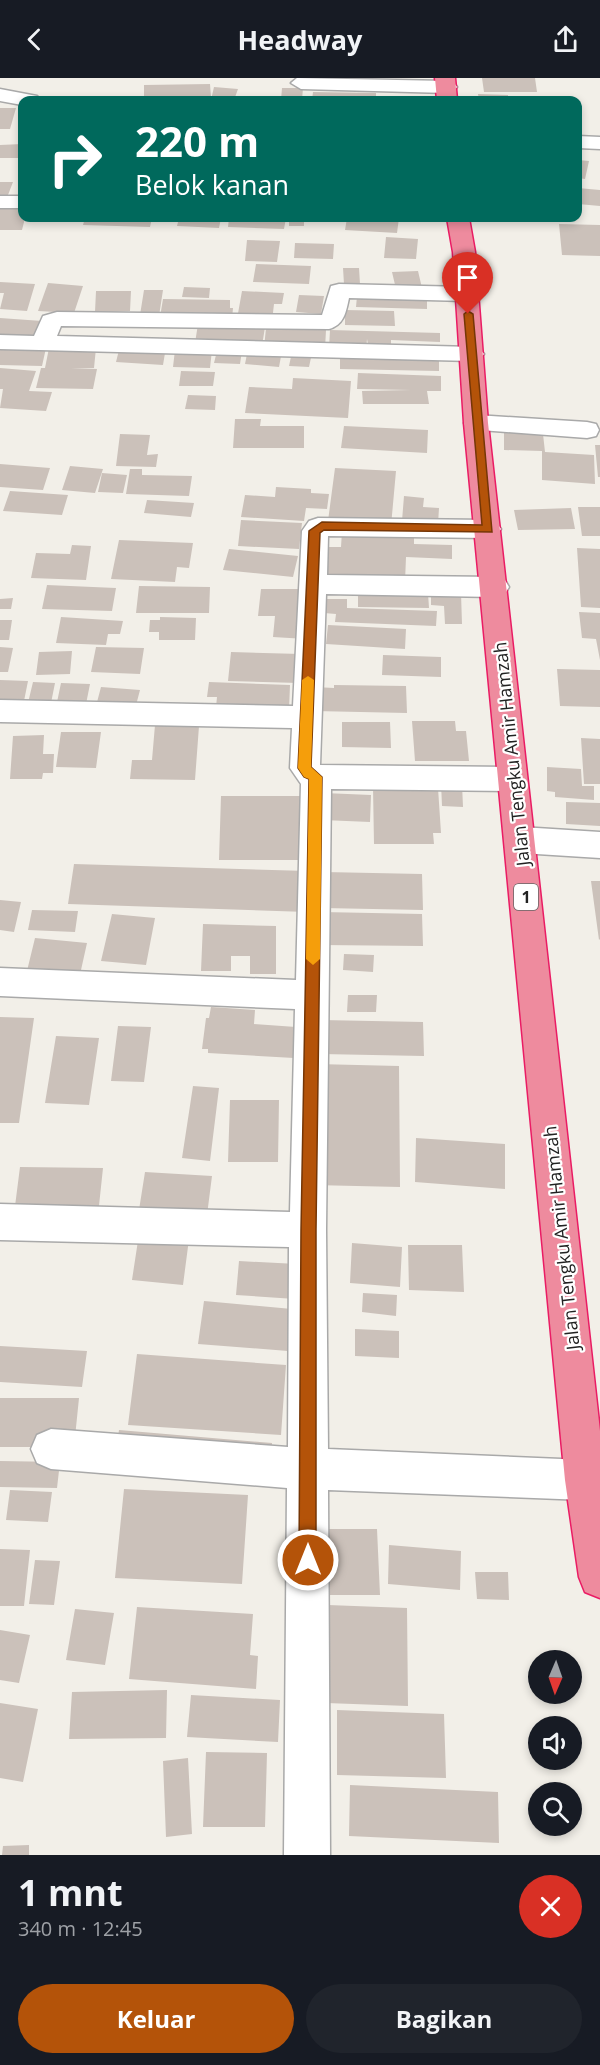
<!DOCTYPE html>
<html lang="id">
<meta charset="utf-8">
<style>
:root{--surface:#171b24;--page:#20242c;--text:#f1f3f6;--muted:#9ea1a6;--accent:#b45309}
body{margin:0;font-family:"Open Sans",sans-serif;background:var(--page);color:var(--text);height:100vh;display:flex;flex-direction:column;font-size:22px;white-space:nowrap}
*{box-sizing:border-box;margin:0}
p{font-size:20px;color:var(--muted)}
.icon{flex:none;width:33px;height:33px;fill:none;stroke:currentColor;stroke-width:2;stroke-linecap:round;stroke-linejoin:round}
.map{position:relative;height:1777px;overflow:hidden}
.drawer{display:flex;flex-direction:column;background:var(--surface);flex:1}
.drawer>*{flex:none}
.top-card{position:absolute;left:18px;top:18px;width:564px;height:126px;border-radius:12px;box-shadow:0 3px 9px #0003;background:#00695c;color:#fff;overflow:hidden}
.needle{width:39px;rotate:182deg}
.controls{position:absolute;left:528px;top:1572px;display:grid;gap:12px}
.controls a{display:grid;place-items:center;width:54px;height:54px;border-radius:50%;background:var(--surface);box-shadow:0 3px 9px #0003;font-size:30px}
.pin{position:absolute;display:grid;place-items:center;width:51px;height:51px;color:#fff;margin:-62px -26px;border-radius:50% 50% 50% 0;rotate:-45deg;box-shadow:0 0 6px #0007}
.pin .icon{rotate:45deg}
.me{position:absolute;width:66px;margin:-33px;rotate:0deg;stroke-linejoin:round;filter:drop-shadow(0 0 4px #0008)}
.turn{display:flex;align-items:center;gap:21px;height:126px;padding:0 18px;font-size:27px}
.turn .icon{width:78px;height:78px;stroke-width:2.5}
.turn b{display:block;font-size:42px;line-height:51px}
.round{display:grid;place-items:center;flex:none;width:63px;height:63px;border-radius:32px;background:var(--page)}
.summary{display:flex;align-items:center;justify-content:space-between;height:102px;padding:0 18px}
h1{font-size:36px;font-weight:700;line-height:45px}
.primary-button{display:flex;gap:12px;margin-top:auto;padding:12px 18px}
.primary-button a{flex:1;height:69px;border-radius:36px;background:var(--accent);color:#fff;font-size:24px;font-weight:700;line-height:69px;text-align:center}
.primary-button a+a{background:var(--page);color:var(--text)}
header{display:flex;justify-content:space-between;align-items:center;height:78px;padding:0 18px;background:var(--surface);font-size:27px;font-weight:700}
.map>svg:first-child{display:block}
.building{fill:#cbc1ba}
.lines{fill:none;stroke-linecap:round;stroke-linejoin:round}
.minor-casing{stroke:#a9a9a9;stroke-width:3}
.highway-casing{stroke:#ea1c64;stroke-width:3}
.minor{fill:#fff;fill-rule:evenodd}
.highway{fill:#ee8b9e;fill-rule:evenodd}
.route{fill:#b45309;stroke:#753606;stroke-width:1.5}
.slow{fill:#f59e0b}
.labels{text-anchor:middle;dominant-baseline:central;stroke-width:4.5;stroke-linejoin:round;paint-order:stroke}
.shield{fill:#fff;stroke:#646464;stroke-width:1.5}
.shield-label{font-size:16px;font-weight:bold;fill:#222}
.street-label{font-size:18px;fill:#222;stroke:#fff}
</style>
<header><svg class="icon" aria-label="back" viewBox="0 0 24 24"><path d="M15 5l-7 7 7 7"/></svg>Headway<svg class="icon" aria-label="share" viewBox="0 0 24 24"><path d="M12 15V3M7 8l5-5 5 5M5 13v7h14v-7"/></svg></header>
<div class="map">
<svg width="600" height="1777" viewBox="0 0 600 1777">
<rect width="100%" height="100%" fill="#f2efe8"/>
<!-- building -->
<path class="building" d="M482,0H535L537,14H484Z
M210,6L211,19L144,20V7Z
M214,9L238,11L234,22H211Z
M282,10H303L302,22H281Z
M313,14L376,15V22H312Z
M478,16L508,17V22H479Z
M0,30H16L10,51H0Z
M22,66V80H0V67Z
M578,82L589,83L585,101L578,100Z
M0,104H13L8,117H0Z
M578,110L600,112V128L578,126Z
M0,129L22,130V140H25L22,152H0Z
M85,140H152L150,149L83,147Z
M179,140H221L219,150L177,148Z
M229,140H286L284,151L228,149Z
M289,140H304V148H289Z
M347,140H399L397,155L345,152Z
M559,146L600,147V178L562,177Z
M386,159L418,161L416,181L384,180Z
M247,162L280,163L277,184L245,183Z
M295,165L334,166L333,181L294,180Z
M256,186L311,188L309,206L253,204Z
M343,190H359L360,206H344Z
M418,193L422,210L396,211L392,194Z
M0,204L35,206L27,233L0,231L4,215H0Z
M48,205L83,208L74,235L38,233Z
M184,209L210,210L209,220L182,219Z
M144,212H163L159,238L140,237Z
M96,213H131L130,233L95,234Z
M242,213L284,215L282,226H274L272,243L237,241Z
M299,217L324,218L321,236L296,234Z
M357,218L427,220V231L356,229Z
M163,221L230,222V230H233L232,241L160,239Z
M345,232L394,233L395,248L345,247Z
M0,240L42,243L36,260L0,258Z
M198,246L265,249L262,268L195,265Z
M266,250L326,252L325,271L264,270Z
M330,252L440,255V264L391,262V272L369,271L367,261L366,272L329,270Z
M0,269L46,270L42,288L0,287Z
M49,270H96L94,290H71L97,291L93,311L36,310L41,290H45Z
M248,271L282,273L279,289L245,286Z
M119,272L165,275L163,287L116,284Z
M175,272H212L210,290L173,289Z
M217,273H242L240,286L214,285Z
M292,274L312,275L309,289L289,288Z
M340,276L439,278V293L340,291Z
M0,290L36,293L29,313L52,314L46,333L0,330L3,311H0Z
M181,293L215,294L213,308H179Z
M358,295L441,298V313H427L429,326H363L362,313L411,312L357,311Z
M293,300L351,303L348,340L245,335L249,309L292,311Z
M188,317L216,318L215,332L185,331Z
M235,341H261L260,348H304V370H233Z
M344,348L428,352L427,375L341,370Z
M504,355L543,356L545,374L594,377L595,406L542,402V373L504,372Z
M120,356L150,357L147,377L158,376L156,389L116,388Z
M595,367H600V399H598Z
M0,386L50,390L43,412L0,409Z
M70,388L103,391L95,415L62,412Z
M335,390L396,393L391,448L328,443Z
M130,391H142V397L192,398L189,418L126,416Z
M102,395L127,397L123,415L98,414Z
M276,409L311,411V415L329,416L327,431L306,430L304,443L241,439L245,417L275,419Z
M10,413L68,417L62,437L3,433Z
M404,418L424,420L423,429L439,430L438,446L402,443Z
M147,422L194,425L191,439L144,435Z
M578,429H600V458H582Z
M571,430L575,451L518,452L514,432Z
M241,442L302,445L299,471L238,468Z
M342,453H414V466L452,467V481L406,479L405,504L321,502L323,469H341Z
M119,462L193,465L189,490L177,489L175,504L111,501Z
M72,467L91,468L86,502L31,500L36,475L70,476Z
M577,470L600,471V530L581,529Z
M229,471L298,478L293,499L223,492Z
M47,507L116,510L112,533L42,531Z
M139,508L210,509L209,535H136Z
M261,511H302L306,561L273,559L275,538H258Z
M358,514L428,515L429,530L358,529Z
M431,514L461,515L462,546H445L444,528L431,527Z
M13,520L11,531H0V521Z
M325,521H347V530L437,533L436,548L335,544L336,536L324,535Z
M579,534L600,535V582L596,561L582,560Z
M61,539L123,543L120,556H108L106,567L56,565Z
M160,539L196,540L195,562H159V554H149L150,542H160Z
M0,542H12L9,562H0Z
M328,547L406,551L405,571L326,566Z
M0,569L13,570L8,594H0Z
M96,569L144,570L140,596L91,594Z
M72,573L70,596L36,597L39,574Z
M231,574L301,576L299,605L228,603Z
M383,577L441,579V599L382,597Z
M557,591L600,592V629L560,628Z
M0,602L28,603L23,628L0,627Z
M33,604L55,605L50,630L27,629Z
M209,604L290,607L289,632L216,629L217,619H207Z
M61,605L90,606L85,631L56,629Z
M334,607L406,608L407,635L314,633L315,609L334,610Z
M101,609L140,612L135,631L96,628Z
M412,643H455L456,653H466L469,683H415Z
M342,644H390L391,670L342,669Z
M155,647L199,648L195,702L130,701L132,682H152Z
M61,654H101L96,690L56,689Z
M44,657L43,676H54L53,695H43L42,701H10L13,658Z
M581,660L600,661V706H584Z
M547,689L581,691L582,708H594V722L555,719V714L547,713Z
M441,705L462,706L463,729L442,728Z
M373,709L438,710L441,755H433L434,766H374Z
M324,715L371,717L370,744L323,742Z
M221,718H303L304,782H219Z
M566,724L600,725V748L566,746Z
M74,786L308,793L307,834L68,826Z
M324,794L422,796L423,832L323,830Z
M591,803H600V861L599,862Z
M0,822L21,824L14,854L0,852Z
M32,832L78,833L75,854L28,852Z
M322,834L422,836L423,868L321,867Z
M112,836L155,840L146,887L101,883Z
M203,846L276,848V896H250V878H231V893H201Z
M35,860L87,865L79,901L26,897Z
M344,876L374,877L373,894L343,892Z
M348,917H377L376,934H347Z
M211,929L255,932L254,946L296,949L294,980L208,975V971H202L206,940H209Z
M0,939L34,940L19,1045H0Z
M321,942L423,944L424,978L321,976Z
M118,948L151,949L144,1004L111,1003Z
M56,958L99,960L89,1027L45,1025Z
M316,986L399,988L400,1109L313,1107Z
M193,1008L219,1010L210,1083L182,1080Z
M230,1022H279L278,1084H228Z
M416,1060L505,1066V1111L415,1104Z
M20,1089L103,1090L98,1137L14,1136Z
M145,1094L212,1098L207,1137L139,1132Z
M139,1156L189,1161L183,1207L132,1202Z
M352,1165L402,1169L400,1209L350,1205Z
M408,1167H462L464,1214L409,1212Z
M239,1183L297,1186L295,1221L236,1217Z
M363,1215L397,1217L396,1238L362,1234Z
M204,1223L292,1231L288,1273L198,1266Z
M355,1251L399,1253V1280L355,1278Z
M0,1268L87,1273L82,1309L0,1304Z
M137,1276L286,1287L281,1357L128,1347Z
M0,1320H79L74,1369H0Z
M119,1352L272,1365L271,1384L116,1372Z
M0,1383L60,1384L57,1410L0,1409Z
M124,1411L248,1417L242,1506L115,1500Z
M10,1412L52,1414L48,1444L6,1442Z
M323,1451H377L380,1517H324Z
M389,1467L461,1473L460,1512L388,1506Z
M0,1471L30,1472L24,1528H0Z
M35,1482L60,1483L54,1527L29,1526Z
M475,1494H508L509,1522L477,1521Z
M328,1527L407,1530L408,1628L326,1625Z
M137,1529L253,1536L250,1577L258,1578L256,1611L129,1601Z
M75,1531L114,1535L105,1587L66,1582Z
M0,1552L30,1557L19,1605L0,1602Z
M167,1612L166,1660L69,1661L72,1614Z
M191,1617L280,1622L278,1664L187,1659Z
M0,1625L38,1631L23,1704L0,1700Z
M337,1632L444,1636L446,1700L337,1697Z
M206,1674L267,1675L265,1749H203Z
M188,1680L192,1756L166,1759L163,1683Z
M350,1707L498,1714L499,1765L349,1758Z
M29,1767V1777H2L3,1768Z"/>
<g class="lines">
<defs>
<path id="minor" d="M297,0L447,3L454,5L457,9L454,13L447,15L301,11L291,5Z
M0,11L37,18L40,22H22V27L0,23Z
M578,58L600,59V71L578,70Z
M0,118H22V130H0Z
M339,206L466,209L474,211L477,216L474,221L466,223L349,220C346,234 344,247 329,251L61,248L57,258L472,269L480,271L484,276L480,281L472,283L0,271V257L34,258L43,238L57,234L322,237L331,208Z
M476,337L587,344L596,346L599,352L596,358L587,360L467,351L464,345L467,339Z
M318,440L488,442L497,445L501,451L497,457L488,460L328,458L327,497L495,499L505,502L509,509L505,516L495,519L326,516L320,687L512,689L523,693L527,701L523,709L512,713L331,711L326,1152L328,1371L585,1382L599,1388L600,1415L585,1422L328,1412L330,1777H284L287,1410L51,1391L37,1385L31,1371L37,1357L51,1351L288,1369L289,1169L0,1162V1126L290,1134L295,931L0,918V890L296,902L301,706L290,690L292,650L0,644V622L293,628L302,453L309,443Z
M521,749L600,754V780L521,775L510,771L505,762L510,753Z"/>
<path id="highway" d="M435,0H455L457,22H437Z
M447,140H469L475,174L488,345L600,1353V1520L585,1514L579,1499L565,1402L464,345L453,174Z"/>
</defs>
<!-- minor casing -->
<use href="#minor" class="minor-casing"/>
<!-- highway casing -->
<use href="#highway" class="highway-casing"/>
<!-- minor -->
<use href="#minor" class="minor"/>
<!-- highway -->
<use href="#highway" class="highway"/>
</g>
<!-- route -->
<path class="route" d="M468,233L473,236L492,454L324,452L320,455L311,689L322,699L316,1152V1482L314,1488L308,1491L302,1488L299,1482L301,1152L309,701L304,699L298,690L309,453L322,444L482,447L464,236Z"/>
<!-- slow -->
<path class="slow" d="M308,598L314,602L311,689L322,699L320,881L313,887L306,881L309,701L304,699L298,690L302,602Z"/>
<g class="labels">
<!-- shield labels -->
<rect class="shield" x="514" y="806" width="24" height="26" rx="4.5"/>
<g class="shield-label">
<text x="526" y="819">1</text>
</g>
<!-- street labels -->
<g class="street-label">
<text transform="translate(511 676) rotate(-96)">Jalan Tengku Amir Hamzah</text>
<text transform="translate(561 1160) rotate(-96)">Jalan Tengku Amir Hamzah</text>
</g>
</g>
</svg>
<div class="controls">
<a><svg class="needle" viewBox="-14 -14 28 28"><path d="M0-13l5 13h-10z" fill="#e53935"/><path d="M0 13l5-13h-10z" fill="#9ea1a6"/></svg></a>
<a><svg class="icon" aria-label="sound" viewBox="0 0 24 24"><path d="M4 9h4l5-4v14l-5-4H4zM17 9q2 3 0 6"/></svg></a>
<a><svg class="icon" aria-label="search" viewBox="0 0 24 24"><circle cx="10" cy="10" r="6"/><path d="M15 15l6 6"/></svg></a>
</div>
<div class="pin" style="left:468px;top:236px;background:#d93025"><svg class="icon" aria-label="arrive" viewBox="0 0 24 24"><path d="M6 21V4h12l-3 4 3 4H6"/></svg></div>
<svg class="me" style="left:308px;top:1482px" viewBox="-20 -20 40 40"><circle r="17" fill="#b45309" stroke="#fff" stroke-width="3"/><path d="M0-11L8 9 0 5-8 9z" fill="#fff"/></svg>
<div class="top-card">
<div class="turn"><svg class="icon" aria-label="right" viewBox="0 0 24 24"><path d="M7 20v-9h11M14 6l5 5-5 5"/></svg><div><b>220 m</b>Belok kanan</div></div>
</div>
</div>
<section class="drawer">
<div class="summary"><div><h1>1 mnt</h1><p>340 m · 12:45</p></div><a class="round" style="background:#d93025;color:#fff"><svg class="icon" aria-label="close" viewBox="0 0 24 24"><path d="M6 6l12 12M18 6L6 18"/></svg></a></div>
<div class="primary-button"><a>Keluar</a><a>Bagikan</a></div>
</section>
